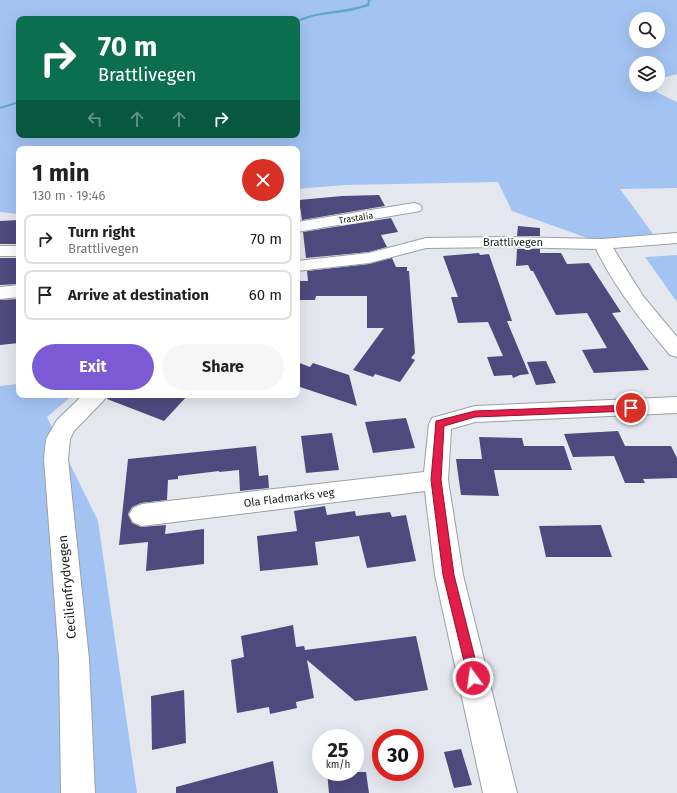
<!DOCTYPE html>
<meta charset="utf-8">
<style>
:root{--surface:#fff;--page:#f6f6f6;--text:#222;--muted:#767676;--line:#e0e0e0;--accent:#7c5ad5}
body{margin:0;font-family:"Fira Sans",sans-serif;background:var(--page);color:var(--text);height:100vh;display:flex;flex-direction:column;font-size:15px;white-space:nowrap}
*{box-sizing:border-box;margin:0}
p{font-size:13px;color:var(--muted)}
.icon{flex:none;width:22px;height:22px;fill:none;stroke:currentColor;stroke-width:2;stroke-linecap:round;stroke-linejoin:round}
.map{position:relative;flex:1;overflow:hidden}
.drawer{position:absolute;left:16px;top:146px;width:284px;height:252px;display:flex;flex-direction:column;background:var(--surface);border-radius:8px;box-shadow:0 4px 16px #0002}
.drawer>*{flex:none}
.top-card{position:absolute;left:16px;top:16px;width:284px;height:122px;border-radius:8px;box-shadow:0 4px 16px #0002;background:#0b6e4f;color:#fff;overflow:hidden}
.tools{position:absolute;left:629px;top:12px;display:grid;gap:8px}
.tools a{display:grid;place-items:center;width:36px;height:36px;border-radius:50%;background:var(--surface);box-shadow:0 4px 16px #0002;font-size:20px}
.speed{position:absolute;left:312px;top:729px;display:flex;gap:8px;font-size:20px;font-weight:700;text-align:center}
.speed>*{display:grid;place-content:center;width:52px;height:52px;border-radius:50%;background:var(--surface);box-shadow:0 4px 16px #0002;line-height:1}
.speed small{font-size:10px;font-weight:400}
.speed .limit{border:6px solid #d22;background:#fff;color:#111}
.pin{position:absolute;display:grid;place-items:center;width:34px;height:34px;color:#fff;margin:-17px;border:2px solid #fff;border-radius:50%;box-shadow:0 1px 4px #0007}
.me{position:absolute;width:44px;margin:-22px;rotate:346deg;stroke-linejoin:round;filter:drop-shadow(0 0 3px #0008)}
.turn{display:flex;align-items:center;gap:14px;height:84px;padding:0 16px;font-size:18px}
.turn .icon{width:52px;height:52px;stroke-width:2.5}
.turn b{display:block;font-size:28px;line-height:34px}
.lanes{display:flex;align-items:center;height:38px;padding:0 16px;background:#0003;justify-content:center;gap:20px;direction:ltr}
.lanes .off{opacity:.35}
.round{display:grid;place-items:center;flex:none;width:42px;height:42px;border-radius:21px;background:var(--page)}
.headline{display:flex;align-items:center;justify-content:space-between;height:68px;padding:0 16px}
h1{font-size:24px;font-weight:700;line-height:30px}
.cta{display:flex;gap:8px;margin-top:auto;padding:8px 16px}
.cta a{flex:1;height:46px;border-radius:24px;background:var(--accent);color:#fff;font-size:16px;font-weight:700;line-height:46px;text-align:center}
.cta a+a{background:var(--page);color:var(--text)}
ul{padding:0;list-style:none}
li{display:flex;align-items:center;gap:12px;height:50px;margin:0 8px 6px;padding:0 8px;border:2px solid var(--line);border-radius:8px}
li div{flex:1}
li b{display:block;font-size:15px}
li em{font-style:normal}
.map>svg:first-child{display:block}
.green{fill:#a3c3f2;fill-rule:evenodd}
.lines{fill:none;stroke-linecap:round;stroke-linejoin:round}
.stream{fill:#5fa9c4;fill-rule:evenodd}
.building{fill:#4f4a7e}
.minor-casing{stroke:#9ca0a5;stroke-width:2}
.minor{fill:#fff;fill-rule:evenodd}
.route{fill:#e11d48;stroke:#92132f}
.labels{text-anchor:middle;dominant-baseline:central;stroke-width:4;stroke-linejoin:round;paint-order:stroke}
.far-street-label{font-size:9px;fill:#1a1b1d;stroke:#fff}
.street-label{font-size:11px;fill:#1a1b1d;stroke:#fff}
.near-street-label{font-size:13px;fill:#1a1b1d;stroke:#fff}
</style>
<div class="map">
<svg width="677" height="793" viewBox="0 0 677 793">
<rect width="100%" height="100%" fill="#e4e8ee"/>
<!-- green -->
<path class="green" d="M0,0H677V74L662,78L656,92L677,102V188L620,189L653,234L593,240L512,211L498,182L345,185L297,189V149H19V214L0,212ZM19,19H297V135H19ZM636,19H658V41H636ZM636,63H658V85H636Z
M677,255V302L645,257Z
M19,384V395H73L47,417L98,521L137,793H0V386Z"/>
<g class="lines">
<!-- stream -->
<path class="stream" d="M368,0H372L370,1L369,6L351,11L315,16L297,22V20C319,10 344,12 367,4Z
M19,101V103L0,109V107Z"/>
</g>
<!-- building -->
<path class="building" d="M379,195L385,206L302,220L299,200L342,196Z
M391,218L398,232L381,235L387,247L369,252L306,258L303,232Z
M19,220V244H0V221Z
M518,226L540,228V236H517Z
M517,249H540V253H561L567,264L589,263L621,312L612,313L649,370L594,373L582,350L607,348L587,313L556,315L533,271H531L528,265L516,266Z
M479,253L480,255L489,254L512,321H507L529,374L520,375L513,378L512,375L494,376L487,357L503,356L488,322L458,323L451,297H458L443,256Z
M0,258H19V284L0,285Z
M392,258L396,267H407V271H409L415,353L411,358L415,360L400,382L375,374L373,377L353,370L384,328H367V296H316L315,300H297V281H308L307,271L369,264Z
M19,299V343L0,345V300Z
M546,361L556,383L536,385L527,362Z
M297,362L310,367L313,363L349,375L357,406L297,386Z
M108,395H188L164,421L107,399Z
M406,418L415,448L373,453L365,422Z
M618,431L625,446H671L677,458V478L643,479L645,483H625L614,456L573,457L564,434Z
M332,433L339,470L306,473L301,436Z
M479,437L522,438L524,446H564L572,470H494L499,496L461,495L456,459H482Z
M256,446L259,476L268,475L269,488L240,491L239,470L219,472V471L178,476V479L168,480L167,500L141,503L132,507L128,514L132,523L141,527L166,525L165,534L204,529V564L146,571L148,542L119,545L128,459Z
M325,506L327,515L355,511L356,516L390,512L392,517L406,515L416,561L367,568L359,536L315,542L318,565L260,571L257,536L297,531L294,511Z
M601,525L612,557H546L539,526Z
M293,625L296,647L304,646L305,650L416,636L428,690L355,701L307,660L314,698L296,702L297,708L270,714L269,707L237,713L231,660L244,657L241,636Z
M184,690L186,743L152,750L151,696Z
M461,749L472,785L454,788L444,752Z
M273,761L278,793H176V787Z
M327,772H366L369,793H329Z"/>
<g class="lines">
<defs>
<path id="minor" d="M414,203L420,205L422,208L420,211L297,232V222Z
M677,233V243L613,248L643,296L677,337V357L670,355C642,322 615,288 596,249L505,247L426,248L369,263L297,271V261L369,253L426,238L505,237L602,239Z
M0,246H19V256H0Z
M19,285V297L0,299V287Z
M83,395H107L104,400L74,431L70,439L68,459L89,659L95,793H61L59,659L44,459L46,439L57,420Z
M677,397V413L475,422L451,429L448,480L463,575L517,793H483L435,575L425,491L142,526L133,522L129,515L133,508L142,504L424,472L429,424L432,418L475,406Z"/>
</defs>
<!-- minor casing -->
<use href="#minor" class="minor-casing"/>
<!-- minor -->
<use href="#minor" class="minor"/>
</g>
<!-- route -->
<path class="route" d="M631,405L636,408L631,411L475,417L444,426L441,480L454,575L480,678L478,682L473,684L469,682L443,575L431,480L436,421L475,411Z"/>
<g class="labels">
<!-- far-street labels -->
<g class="far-street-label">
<text transform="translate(356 218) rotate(-9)">Trastalia</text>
</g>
<!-- street labels -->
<g class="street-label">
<text x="513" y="242">Brattlivegen</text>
<text transform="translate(289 498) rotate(-7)">Ola Fladmarks veg</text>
</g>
<!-- near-street labels -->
<g class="near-street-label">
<text transform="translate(67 587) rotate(-95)">Cecilienfrydvegen</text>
</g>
</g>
</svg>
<div class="tools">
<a><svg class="icon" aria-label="search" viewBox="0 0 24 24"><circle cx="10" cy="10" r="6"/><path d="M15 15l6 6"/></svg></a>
<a><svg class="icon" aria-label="layers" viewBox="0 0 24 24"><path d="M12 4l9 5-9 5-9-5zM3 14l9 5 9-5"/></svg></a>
</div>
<div class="speed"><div>25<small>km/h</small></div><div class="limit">30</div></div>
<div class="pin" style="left:631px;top:408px;background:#d93025"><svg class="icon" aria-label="arrive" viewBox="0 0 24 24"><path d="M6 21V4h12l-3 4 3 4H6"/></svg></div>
<svg class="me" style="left:473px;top:678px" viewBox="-20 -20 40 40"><circle r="17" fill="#e11d48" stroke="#fff" stroke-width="3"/><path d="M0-11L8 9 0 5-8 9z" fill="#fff"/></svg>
<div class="top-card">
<div class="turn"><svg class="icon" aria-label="right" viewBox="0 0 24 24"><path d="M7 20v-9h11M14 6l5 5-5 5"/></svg><div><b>70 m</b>Brattlivegen</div></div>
<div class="lanes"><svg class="icon off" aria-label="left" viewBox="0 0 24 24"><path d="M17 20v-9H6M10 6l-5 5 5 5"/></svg><svg class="icon off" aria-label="ahead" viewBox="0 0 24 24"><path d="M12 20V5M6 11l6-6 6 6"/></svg><svg class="icon off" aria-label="ahead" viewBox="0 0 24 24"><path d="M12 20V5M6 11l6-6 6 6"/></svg><svg class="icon" aria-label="right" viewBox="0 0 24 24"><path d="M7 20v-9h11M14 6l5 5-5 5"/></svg></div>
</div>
<section class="drawer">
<div class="headline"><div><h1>1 min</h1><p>130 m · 19:46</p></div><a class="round" style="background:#d93025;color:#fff"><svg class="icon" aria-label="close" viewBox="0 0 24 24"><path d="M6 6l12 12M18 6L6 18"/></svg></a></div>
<ul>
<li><svg class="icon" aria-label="right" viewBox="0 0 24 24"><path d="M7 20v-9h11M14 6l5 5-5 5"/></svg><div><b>Turn right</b><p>Brattlivegen</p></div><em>70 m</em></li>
<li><svg class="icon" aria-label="arrive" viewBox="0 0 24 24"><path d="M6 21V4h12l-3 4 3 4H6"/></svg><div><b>Arrive at destination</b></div><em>60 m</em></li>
</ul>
<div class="cta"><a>Exit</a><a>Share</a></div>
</section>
</div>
